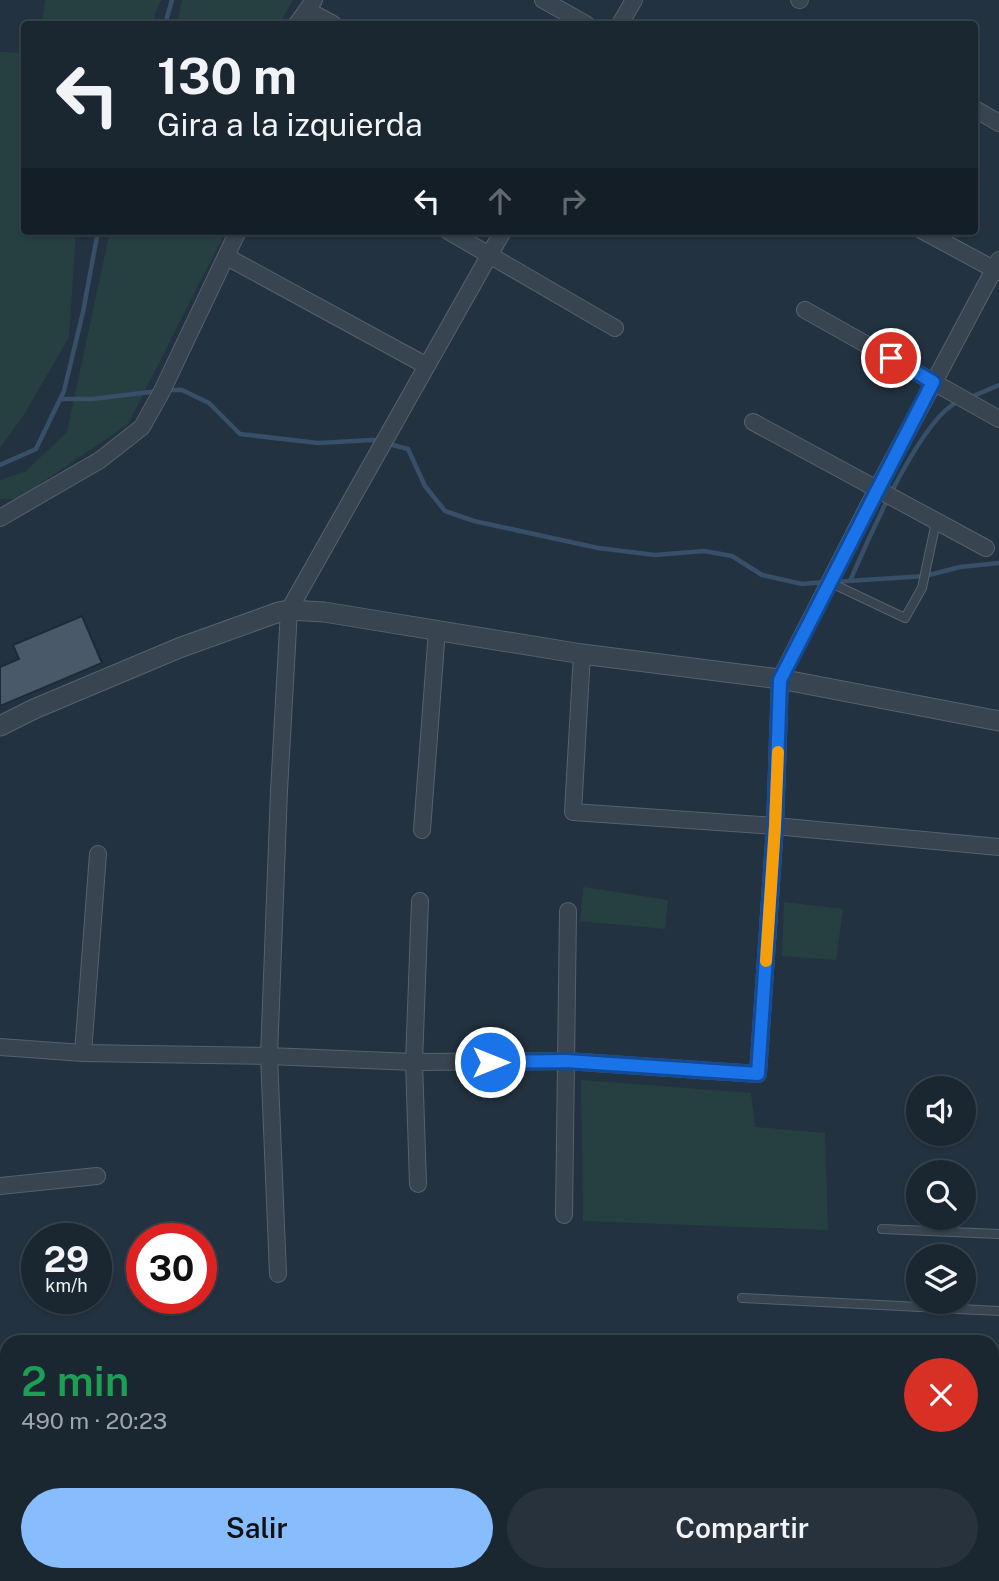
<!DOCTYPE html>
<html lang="es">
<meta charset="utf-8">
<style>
:root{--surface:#1a2630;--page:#27323c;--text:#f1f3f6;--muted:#9fa5ab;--line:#38434c;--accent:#87bdfd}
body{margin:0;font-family:"Public Sans",sans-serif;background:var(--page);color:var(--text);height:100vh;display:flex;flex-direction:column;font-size:26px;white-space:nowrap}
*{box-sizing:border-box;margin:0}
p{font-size:23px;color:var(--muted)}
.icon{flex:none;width:38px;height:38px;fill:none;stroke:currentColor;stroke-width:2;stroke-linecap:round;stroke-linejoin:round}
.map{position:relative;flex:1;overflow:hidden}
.panel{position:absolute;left:0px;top:1335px;width:999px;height:247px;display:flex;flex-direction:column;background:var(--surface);border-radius:21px 21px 0 0;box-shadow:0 2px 5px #0004,0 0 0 2px var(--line)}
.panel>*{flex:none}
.hud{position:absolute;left:21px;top:21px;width:957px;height:214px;border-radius:7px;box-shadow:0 2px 5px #0004,0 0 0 2px var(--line);background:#1a2630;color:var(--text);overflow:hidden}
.buttons{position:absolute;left:906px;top:1076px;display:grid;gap:14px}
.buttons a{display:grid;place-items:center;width:70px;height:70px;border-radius:50%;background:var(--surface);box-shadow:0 2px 5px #0004,0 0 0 2px var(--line);font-size:35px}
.speed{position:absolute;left:21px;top:1223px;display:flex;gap:14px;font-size:35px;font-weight:700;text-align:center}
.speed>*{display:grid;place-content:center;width:91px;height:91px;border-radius:50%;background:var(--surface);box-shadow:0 2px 5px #0004,0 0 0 2px var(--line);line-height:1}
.speed small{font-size:18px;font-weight:400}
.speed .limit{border:10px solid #d22;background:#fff;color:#111}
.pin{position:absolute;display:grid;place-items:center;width:60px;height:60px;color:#fff;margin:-30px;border:4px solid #fff;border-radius:50%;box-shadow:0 2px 7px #0007}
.me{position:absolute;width:77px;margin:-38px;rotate:90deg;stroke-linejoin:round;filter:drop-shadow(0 0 5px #0008)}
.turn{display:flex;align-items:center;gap:24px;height:147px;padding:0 21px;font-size:32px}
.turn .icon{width:91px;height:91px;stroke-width:2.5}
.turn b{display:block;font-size:49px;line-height:60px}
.lanes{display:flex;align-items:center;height:66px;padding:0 21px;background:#0003;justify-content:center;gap:35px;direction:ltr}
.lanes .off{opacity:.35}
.round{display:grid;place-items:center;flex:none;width:74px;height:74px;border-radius:37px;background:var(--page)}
.summary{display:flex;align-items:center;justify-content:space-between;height:119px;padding:0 21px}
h1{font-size:42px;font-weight:600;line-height:52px;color:#1e9e55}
.cta{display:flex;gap:14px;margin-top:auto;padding:14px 21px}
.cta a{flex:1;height:80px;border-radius:42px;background:var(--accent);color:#111;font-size:28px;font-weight:600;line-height:80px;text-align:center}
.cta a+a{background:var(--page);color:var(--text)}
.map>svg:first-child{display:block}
.green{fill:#264041}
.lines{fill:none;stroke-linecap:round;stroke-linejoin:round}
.stream{stroke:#374f68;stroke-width:4.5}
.canal{stroke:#374f68;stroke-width:16}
.building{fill:#495969;stroke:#1f2b37;stroke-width:2}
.service-casing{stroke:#56616d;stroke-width:10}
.minor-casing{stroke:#56616d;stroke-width:18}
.tertiary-casing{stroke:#56616d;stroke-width:21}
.secondary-casing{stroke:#56616d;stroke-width:24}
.service{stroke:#384450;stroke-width:8}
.minor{stroke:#384450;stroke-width:16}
.tertiary{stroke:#384450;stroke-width:19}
.secondary{stroke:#465363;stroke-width:23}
.route-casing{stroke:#114b97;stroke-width:18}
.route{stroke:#1a73e8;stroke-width:12}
.slow{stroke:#f59e0b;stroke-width:12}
</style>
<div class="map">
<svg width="999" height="1581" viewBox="0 0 999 1581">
<rect width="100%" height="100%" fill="#233240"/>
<!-- green -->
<path class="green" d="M45,0H161L154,16V24H42Z
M182,0H293L279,24H177Z
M0,52L24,53V231H76L69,337L25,413L0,448Z
M110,231H226L128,424L18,499H0V480L25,472L67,432Z
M583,887L668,900L665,929L580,921Z
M784,902L843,909L836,960L782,956Z
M581,1080L751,1093L755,1127L825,1133L828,1230L583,1221Z"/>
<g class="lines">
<!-- stream -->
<path class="stream" d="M165,24L172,0
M168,390H182L209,403L240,434L318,443L373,440L380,442
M971,397L999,385
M60,399H92L159,391
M389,444L408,449L425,486L445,511L474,521L598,548L655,555L704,551L732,556L762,575L802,584L825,582
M0,465L36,449L64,391L83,312L98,231
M850,581C868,540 920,418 959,401
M833,582L925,576L960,567L999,563
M992,1497L999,1493"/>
<!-- canal -->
<path class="canal" d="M0,1555L8,1581"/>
</g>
<!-- building -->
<path class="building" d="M82,616L102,663L0,706V667L19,659L13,645Z"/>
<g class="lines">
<defs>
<path id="service" d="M829,582L905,618L922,588L936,522
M882,1229L999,1234
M742,1298L999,1311"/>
<path id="minor" d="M543,0L586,24
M799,0H800
M307,10L333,24
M297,24L314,0
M620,24L634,0
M975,109L999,123
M448,231L615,328
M923,231L999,272
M227,257L427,366
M805,310L999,419
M753,422L986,548
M0,518L100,460L142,427L162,391L238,231
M582,654L573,812L775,826L999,847
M422,830L437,630
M0,1047L83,1053L269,1056L414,1062L566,1061L758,1074L775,826L780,679L877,489L999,260
M83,1053L98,854
M418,1184L414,1062L420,901
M0,1186L97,1176
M564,1215L568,911
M278,1274L269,1056L279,791L289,610L503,231"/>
<path id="tertiary" d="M0,726L34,709L179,648L279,612L289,610L324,612L582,654L780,679L999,721"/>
<path id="secondary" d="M0,1495L7,1518
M25,1575L27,1581"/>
</defs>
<!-- service casing -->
<use href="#service" class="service-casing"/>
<!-- minor casing -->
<use href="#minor" class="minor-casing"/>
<!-- tertiary casing -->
<use href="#tertiary" class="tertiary-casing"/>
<!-- secondary casing -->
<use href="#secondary" class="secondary-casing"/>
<!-- service -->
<use href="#service" class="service"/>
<!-- minor -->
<use href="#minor" class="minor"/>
<!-- tertiary -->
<use href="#tertiary" class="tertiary"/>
<!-- secondary -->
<use href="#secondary" class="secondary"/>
</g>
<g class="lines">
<defs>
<path id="route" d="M490,1062L566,1061L758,1074L775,826L780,680L933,382L891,358"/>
</defs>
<!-- route casing -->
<use href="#route" class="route-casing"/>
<!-- route -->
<use href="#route" class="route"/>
<!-- slow -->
<path class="slow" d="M766,961L775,826L778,752"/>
</g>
</svg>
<div class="buttons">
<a><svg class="icon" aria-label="sound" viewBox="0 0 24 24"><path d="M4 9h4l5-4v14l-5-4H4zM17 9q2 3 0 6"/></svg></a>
<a><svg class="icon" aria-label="search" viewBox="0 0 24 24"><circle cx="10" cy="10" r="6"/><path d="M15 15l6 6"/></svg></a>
<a><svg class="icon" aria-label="layers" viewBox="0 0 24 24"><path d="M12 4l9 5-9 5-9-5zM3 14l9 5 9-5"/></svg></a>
</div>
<div class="speed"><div>29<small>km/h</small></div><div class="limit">30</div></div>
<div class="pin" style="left:891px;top:358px;background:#d93025"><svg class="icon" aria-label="arrive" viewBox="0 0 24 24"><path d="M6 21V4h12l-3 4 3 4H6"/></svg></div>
<svg class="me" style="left:490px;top:1062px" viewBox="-20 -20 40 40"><circle r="17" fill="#1a73e8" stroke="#fff" stroke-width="3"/><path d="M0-11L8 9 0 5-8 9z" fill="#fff"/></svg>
<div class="hud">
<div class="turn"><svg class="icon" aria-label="left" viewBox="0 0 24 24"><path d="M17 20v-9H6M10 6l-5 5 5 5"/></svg><div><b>130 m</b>Gira a la izquierda</div></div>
<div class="lanes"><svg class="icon" aria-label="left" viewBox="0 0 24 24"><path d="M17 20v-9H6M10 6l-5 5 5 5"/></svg><svg class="icon off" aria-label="ahead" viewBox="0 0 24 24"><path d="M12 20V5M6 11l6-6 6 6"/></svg><svg class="icon off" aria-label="right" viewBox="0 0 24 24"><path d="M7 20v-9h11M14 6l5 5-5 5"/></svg></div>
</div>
<section class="panel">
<div class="summary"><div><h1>2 min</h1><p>490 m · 20:23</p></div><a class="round" style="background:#d93025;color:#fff"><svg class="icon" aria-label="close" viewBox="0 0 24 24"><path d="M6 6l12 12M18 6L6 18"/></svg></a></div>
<div class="cta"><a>Salir</a><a>Compartir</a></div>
</section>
</div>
